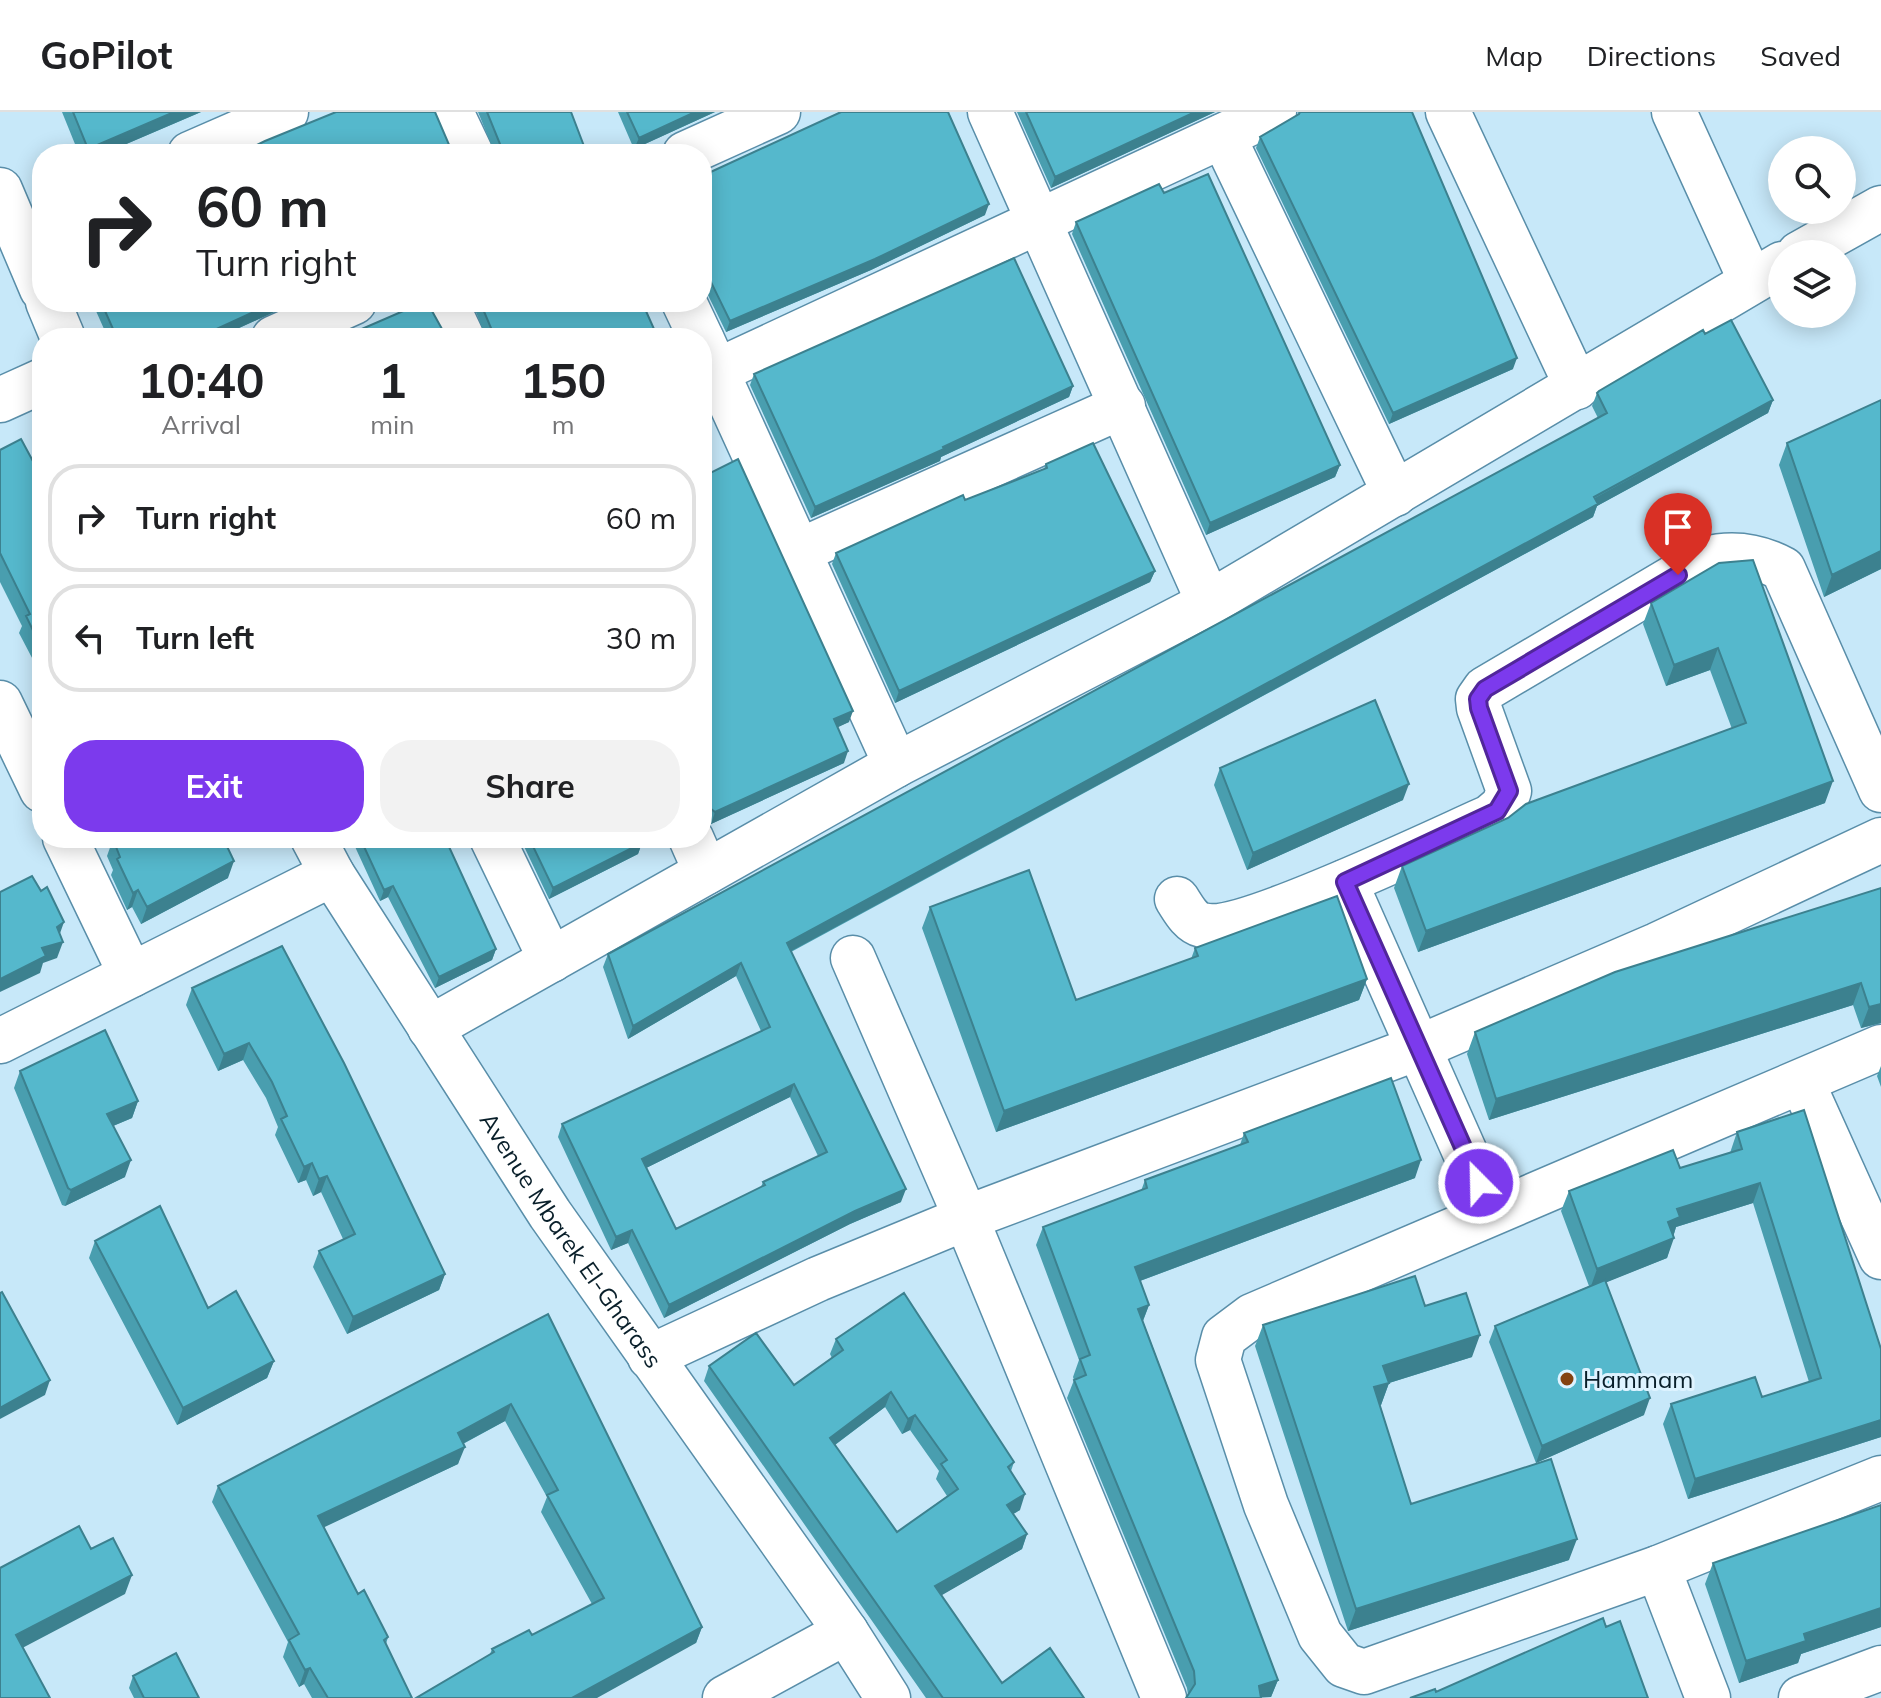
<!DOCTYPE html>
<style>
:root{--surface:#fff;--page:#f2f2f2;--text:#202124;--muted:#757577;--line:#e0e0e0;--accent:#7c3aed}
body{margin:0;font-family:Mulish,sans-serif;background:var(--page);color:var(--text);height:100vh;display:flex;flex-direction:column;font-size:30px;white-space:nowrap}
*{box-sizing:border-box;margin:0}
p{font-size:26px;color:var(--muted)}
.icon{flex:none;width:44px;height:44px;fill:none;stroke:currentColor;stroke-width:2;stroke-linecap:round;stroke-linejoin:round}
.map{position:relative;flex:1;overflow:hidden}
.details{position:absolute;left:32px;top:216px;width:680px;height:520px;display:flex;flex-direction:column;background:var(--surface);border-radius:32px;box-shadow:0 4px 20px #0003}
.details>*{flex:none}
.hud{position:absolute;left:32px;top:32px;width:680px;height:168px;border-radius:32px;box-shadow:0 4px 20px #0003;background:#fff;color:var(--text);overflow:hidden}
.fabs{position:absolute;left:1768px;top:24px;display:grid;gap:16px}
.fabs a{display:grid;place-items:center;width:88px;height:88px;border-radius:50%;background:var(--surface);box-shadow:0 4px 20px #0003;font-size:40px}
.pin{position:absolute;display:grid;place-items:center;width:68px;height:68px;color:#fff;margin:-82px -34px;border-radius:50% 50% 50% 0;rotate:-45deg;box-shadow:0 0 8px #0007}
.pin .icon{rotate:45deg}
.me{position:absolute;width:88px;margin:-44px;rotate:337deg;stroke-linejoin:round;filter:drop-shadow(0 0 6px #0008)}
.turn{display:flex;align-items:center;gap:28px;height:168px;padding:0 32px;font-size:36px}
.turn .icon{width:104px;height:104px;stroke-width:2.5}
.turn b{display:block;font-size:56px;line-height:68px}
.eta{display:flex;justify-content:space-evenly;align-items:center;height:136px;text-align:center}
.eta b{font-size:48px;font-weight:700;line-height:56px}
.primary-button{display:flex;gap:16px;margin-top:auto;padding:16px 32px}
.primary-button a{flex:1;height:92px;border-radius:32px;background:var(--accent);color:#fff;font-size:32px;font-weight:700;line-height:92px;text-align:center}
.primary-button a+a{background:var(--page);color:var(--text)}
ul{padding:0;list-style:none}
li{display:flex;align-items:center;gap:24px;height:108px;margin:0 16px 12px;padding:0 16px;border:4px solid var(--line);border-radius:32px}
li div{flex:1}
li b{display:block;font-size:30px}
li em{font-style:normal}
header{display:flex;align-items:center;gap:48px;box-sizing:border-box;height:112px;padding:0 40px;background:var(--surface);border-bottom:2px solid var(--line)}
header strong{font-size:38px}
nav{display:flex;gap:44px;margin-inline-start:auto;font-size:28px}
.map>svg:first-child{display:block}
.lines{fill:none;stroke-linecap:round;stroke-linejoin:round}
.minor-casing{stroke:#598ea9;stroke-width:47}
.minor{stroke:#fff;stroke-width:44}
.wall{fill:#499eaf;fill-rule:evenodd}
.shaded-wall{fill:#3c818f}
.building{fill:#55b8cc;stroke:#3c818f;stroke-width:2;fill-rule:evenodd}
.route-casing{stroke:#51269a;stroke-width:20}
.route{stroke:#7c3aed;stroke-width:14}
.poi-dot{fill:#844210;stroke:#def3ff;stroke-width:3}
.labels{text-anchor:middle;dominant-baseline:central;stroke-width:6;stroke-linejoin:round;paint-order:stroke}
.street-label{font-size:24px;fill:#091f2a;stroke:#def3ff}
.poi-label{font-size:24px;fill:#091f2a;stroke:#def3ff;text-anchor:start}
</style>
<header>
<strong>GoPilot</strong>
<nav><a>Map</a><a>Directions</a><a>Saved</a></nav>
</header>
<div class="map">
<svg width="1881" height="1586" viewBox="0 0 1881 1586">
<rect width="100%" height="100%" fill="#c7e8f9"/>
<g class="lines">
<defs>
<g id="minor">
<path d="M451,0L471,42"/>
<path d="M990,0L1209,491"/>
<path d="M1448,0L1577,275"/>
<path d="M1674,0L1751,169"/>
<path d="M1223,24L1395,382"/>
<path d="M190,42L286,0"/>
<path d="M685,42L778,0"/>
<path d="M0,78L42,177"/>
<path d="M1799,142L1881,96"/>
<path d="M48,190L63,226"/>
<path d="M445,190L462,226"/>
<path d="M684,190L701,226"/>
<path d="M274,226L354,190"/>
<path d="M702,228L896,653"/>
<path d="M717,259L1274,0"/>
<path d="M0,288L42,269"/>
<path d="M797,440L1123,294"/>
<path d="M0,591L42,678"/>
<path d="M65,726L131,863"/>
<path id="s1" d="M313,726L332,762L550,1102L846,1520L888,1586"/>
<path d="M492,726L551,848"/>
<path d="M691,726L706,760"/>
<path d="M1345,770L1491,1099"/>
<path d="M1177,787C1183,796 1190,810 1202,813C1240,824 1444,725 1490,705L1503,694L1509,679L1479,596L1478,587L1485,577L1705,447C1732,440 1757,443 1783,457L1881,678"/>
<path d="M853,846L966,1106L1164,1586"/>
<path d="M430,916L896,653L1209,491L1782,152"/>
<path d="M0,929L332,762"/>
<path d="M1881,935L1252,1204L1224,1225L1218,1248L1266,1393L1320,1523L1344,1553L1364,1560L1658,1456L1881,1366"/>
<path d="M1802,970L1881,1145"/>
<path d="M650,1245L818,1167L966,1106L1420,935L1657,833L1881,728"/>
<path d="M1658,1456L1708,1586"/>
<path d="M725,1586L846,1520"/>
<path d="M1801,1586L1881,1556"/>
</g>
</defs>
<!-- minor casing -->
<use href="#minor" class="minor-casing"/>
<!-- minor -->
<use href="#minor" class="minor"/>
</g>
<!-- wall -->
<path class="wall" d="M62,0H201L103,42H79Z
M478,0H571L587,42H495Z
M618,0H715L634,37Z
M1017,0H1215L1051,76Z
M1298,0H1412L1513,257L1389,312L1256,36L1260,25L1299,3Z
M702,64L985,103L871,158L726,220L706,179L702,176Z
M1164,81L1340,353L1335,365L1206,423L1072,122L1076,110Z
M99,190H296L217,226H108L96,199Z
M472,190H642L658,226H486Z
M1705,222L1773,288L1768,301L1597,394L1593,405L791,840L901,1090L850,1112L664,1206L628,1131L611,1138L558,1025L562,1012L761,919L736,864L628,927L603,855L608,842L1598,306L1592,294L1597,281ZM790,985L818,1044L763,1070L761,1075L676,1117L646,1056Z
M754,262L1073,274L1069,285L941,345L940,349L811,406L750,273Z
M1787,331L1881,457L1824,485L1779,353Z
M0,338L42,366V565L19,521L22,514L0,470Z
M1046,352L1155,459L1150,470L895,591L832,452L836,441L1044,357Z
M702,365L849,610L837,615L844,651L711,712L702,704Z
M1719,451L1825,691L1418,840L1394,776L1402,754L1732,617L1710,558L1666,574L1643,512L1651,491Z
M1220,656L1403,688L1247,758L1214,673Z
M351,726H445L496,837L492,848L435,876L388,785L380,789Z
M520,726H640L642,731L638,742L549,787Z
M113,727L228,766L141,812L132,795L127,798L111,763L113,758L107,744Z
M1881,776V911L1861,916L1853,893L1489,1008L1467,942L1475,920Z
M930,795L1076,888L1191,847L1195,836L1367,867L1359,888L996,1020L922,816Z
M282,834L445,1162L439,1178L347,1222L313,1155L319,1139L343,1127L321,1080L313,1084L306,1068L298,1071L275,1023L278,1015L266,986L243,948L218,959L186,893L192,876Z
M1881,954V975L1877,964Z
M20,959L138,989L132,1006L113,1014L125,1065L65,1094L62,1093L14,976Z
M1737,1020L1881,1237V1325L1688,1387L1663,1312L1671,1292L1762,1285L1809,1270L1753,1091L1676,1115L1667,1146L1606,1170L1644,1303L1536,1351L1489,1230L1495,1214L1589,1174L1561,1099L1569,1079L1680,1056L1730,1041Z
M1244,1021L1415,1066L1140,1169L1149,1193L1143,1209L1278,1568L1271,1585L1188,1583L1187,1576L1067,1286L1074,1268L1073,1265L1079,1248L1036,1133L1043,1115L1141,1079L1145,1068L1240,1033Z
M95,1129L208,1196L274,1249L267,1266L177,1313L89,1146Z
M1425,1194L1472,1245L1389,1271L1381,1293H1380L1411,1392L1569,1448L1348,1519L1255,1234L1263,1213Z
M548,1202L702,1515L696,1531L490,1542L492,1537L532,1523L592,1492L541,1400L547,1385L505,1309L463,1332L458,1352L323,1415L358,1482L388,1525L386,1532L412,1586H312L304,1572L299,1575L283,1545L288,1530L212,1390L218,1374Z
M836,1227L1014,1350L1011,1359L1020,1398L1013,1402L1027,1422L1022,1437L941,1483L1002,1571L1084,1586H926L704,1269L709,1254L794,1273L832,1246L830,1242ZM885,1295L902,1322L910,1318L939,1359L936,1367L947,1384L897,1420L835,1333Z
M1881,1393V1515L1801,1542L1798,1551L1739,1571L1705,1472L1713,1451Z
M133,1564L199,1586H134L129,1576Z"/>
<!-- shaded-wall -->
<path class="shaded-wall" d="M174,0H201L103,42H86L88,37Z
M695,0H715L634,37L639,26Z
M1195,0H1215L1051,76L1055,65Z
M989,92L985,103L871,158L726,220L730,209Z
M275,190H296L217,226H197Z
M1517,246L1513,257L1389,312L1393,301Z
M1073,274L1069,285L941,345L940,349L811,406L815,395Z
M1773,288L1768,301L1597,394L1593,405L782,844L787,831Z
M1340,353L1335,365L1206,423L1210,411Z
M1881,439V457L1824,485L1832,463Z
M1155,459L1150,470L895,591L899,579Z
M1718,536L1710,558L1666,574L1674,553Z
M853,599L849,610L830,619L834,607Z
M848,639L844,651L711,712L715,700Z
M1833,669L1825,691L1418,840L1426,819Z
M1409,672L1403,688L1247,758L1253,741Z
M642,731L638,742L549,787L553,776Z
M234,749L228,766L141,812L147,795Z
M393,774L388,785L380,789L384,778Z
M138,778L132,795L127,798L133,781Z
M64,810L58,827L57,815Z
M63,830L57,846L43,851L40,861L0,880V867L42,836Z
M496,837L492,848L435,876L439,865Z
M741,851L736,864L628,927L633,914Z
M1367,867L1359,888L996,1020L1004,999Z
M1861,871L1853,893L1489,1008L1496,987Z
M1881,892V911L1861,916L1869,895Z
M249,931L243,948L218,959L224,942Z
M794,972L790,985L638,1060L642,1047Z
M138,989L132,1006L101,1019L107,1002Z
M131,1048L125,1065L65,1094L71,1078Z
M1421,1048L1415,1066L1129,1173L1135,1155Z
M312,1051L306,1068L298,1071L304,1055Z
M327,1064L321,1080L313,1084L319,1067Z
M1760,1071L1753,1091L1676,1115L1673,1125L1668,1110L1677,1097Z
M906,1077L901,1090L850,1112L664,1206L669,1193L855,1099Z
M632,1118L628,1131L611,1138L616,1125Z
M1674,1126L1667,1146L1590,1177L1597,1157Z
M445,1162L439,1178L347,1222L353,1205Z
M1149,1193L1142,1211L1138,1197Z
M1480,1223L1472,1245L1389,1271L1381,1293L1366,1297L1383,1254Z
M274,1249L267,1266L177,1313L183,1296Z
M50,1268L45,1283L0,1307V1296Z
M891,1280L885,1295L824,1341L830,1326Z
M1650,1286L1644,1303L1536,1351L1542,1334Z
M511,1292L505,1309L451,1338L458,1321Z
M915,1303L910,1318L902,1322L908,1307Z
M1881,1308V1325L1688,1387L1695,1367Z
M465,1335L458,1352L312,1421L318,1404Z
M1025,1382L1020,1398L1001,1409L1007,1393Z
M1027,1422L1022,1437L930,1490L935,1474Z
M1577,1427L1569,1448L1348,1519L1356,1497Z
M132,1463L125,1482L9,1543L16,1523Z
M1881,1496V1515L1801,1542L1798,1551L1739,1571L1746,1549L1804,1522Z
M702,1515L696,1531L597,1586H572Z
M310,1556L304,1572L299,1575L305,1558Z
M1278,1568L1271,1585L1254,1586L1259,1574Z"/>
<!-- building -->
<path class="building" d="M73,0H174L88,37Z
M336,0H435L453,42H238L265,29Z
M487,0H571L587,42H496L500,32Z
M627,0H695L639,26Z
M841,0H948L989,92L875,147L730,209L710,168L702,161V64Z
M1026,0H1195L1055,65Z
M1300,0H1412L1517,246L1393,301L1260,25L1299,2Z
M1208,62L1340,353L1210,411L1076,110L1159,72L1164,81Z
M1014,146L1073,274L943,335L944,337L815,395L754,262Z
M101,190H275L197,226H117Z
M424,190H427L447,226H341Z
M480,190H642L658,226H487L491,216Z
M1731,208L1773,288L1594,385L1598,392L787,831L906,1077L855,1099L669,1193L632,1118L616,1125L562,1012L770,915L741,851L633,914L608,842L1607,301L1597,281L1599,279L1703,218L1705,222ZM794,972L827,1040L763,1070L765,1073L676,1117L642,1047Z
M1881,288V439L1832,463L1787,331Z
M21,327L42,366V537L26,504L30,502L0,441V338Z
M1093,331L1155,459L899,579L836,441L963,383L965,388L1047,356L1046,352Z
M738,347L853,599L834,607L848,639L715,700L706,693L702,685V365Z
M1753,448L1833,669L1426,819L1402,754L1508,706L1526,692L1746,611L1718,536L1674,553L1651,491L1719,451Z
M1375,588L1409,672L1253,741L1220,656Z
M116,726H223L234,749L147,795L138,778L133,781L117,747L120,745L113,727Z
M360,726H445L496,837L439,865L393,774L384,778Z
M529,726H640L642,731L553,776Z
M1029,758L1076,888L1198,844L1195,836L1337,784L1367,867L1004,999L930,795Z
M32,764L41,779L47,775L64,810L57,815L63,830L42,836L46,844L0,867V780Z
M1881,776V892L1869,895L1861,871L1496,987L1475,920L1615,860Z
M282,834L344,951L445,1162L353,1205L319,1139L355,1122L327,1064L319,1067L312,1051L304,1055L281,1007L287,1004L272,970L249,931L224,942L192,876Z
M105,918L138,989L107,1002L131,1048L71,1078L68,1076L20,959Z
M1391,966L1421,1048L1135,1155L1149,1193L1138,1197L1278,1568L1259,1574L1261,1586H1186L1195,1572L1194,1559L1074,1268L1086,1263L1080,1247L1090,1243L1043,1115L1147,1076L1145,1068L1248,1030L1244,1021Z
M1804,998L1881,1237V1308L1695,1367L1671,1292L1755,1265L1762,1285L1821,1266L1760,1071L1677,1097L1680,1105L1668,1110L1674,1126L1597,1157L1569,1079L1673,1038L1680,1056L1742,1037L1737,1020Z
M160,1094L208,1196L236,1179L274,1249L183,1296L95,1129Z
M1415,1164L1425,1194L1466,1181L1480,1223L1383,1254L1389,1271L1374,1275L1411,1392L1551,1347L1577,1427L1356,1497L1263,1213Z
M1605,1168L1650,1286L1542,1334L1495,1214Z
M2,1180L50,1268L0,1296V1181Z
M904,1181L1014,1350L1008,1355L1025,1382L1007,1393L1027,1422L935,1474L1002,1571L1050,1536L1084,1586H943L709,1254L756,1221L794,1273L843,1238L836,1227ZM891,1280L908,1307L915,1303L947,1348L941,1352L958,1377L897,1420L830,1326Z
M548,1202L702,1515L572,1586H416L494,1540L492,1537L529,1518L532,1523L604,1486L547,1383L558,1378L511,1292L458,1321L465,1335L318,1404L358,1482L364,1478L388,1525L384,1528L412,1586H328L310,1556L305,1558L289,1528L299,1522L218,1374Z
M1881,1393V1496L1804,1522L1806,1529L1746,1549L1713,1451Z
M79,1414L91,1437L113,1426L132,1463L16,1523L50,1586H0V1456Z
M1603,1506L1606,1515L1620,1509L1648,1586H1410L1435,1577L1436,1580Z
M176,1541L199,1586H144L133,1564Z"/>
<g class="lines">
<defs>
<path id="route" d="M1479,1071L1345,770L1497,699L1509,679L1479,596L1478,587L1485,577L1678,463"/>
</defs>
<!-- route casing -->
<use href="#route" class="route-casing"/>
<!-- route -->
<use href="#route" class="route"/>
</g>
<!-- markers -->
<circle class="poi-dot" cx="1567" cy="1267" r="8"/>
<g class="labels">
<!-- street labels -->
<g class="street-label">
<text stroke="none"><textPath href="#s1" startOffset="478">Avenue Mbarek El-Gharass</textPath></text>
</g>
<!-- poi labels -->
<g class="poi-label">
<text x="1583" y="1267">Hammam</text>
</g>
</g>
</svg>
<div class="fabs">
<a><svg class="icon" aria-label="search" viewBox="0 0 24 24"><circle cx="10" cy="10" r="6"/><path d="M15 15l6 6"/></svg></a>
<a><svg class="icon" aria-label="layers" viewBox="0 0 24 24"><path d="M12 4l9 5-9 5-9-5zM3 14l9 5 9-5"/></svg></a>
</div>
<div class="pin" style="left:1678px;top:463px;background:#d93025"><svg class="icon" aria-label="arrive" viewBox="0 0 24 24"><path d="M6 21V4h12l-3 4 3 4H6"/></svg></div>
<svg class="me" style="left:1479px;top:1071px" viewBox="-20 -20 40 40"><circle r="17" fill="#7c3aed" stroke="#fff" stroke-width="3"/><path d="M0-11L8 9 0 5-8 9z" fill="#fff"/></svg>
<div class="hud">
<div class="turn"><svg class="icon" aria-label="right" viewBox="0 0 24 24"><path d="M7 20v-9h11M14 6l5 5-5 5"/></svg><div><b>60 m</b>Turn right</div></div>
</div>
<section class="details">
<div class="eta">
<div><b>10:40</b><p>Arrival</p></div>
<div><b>1</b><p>min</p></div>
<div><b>150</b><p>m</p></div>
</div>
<ul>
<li><svg class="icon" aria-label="right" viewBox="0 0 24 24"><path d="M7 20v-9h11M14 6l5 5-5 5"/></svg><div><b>Turn right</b></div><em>60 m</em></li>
<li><svg class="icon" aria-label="left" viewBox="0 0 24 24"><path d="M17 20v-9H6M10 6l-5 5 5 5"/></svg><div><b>Turn left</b></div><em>30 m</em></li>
</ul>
<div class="primary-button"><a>Exit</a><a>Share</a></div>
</section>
</div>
